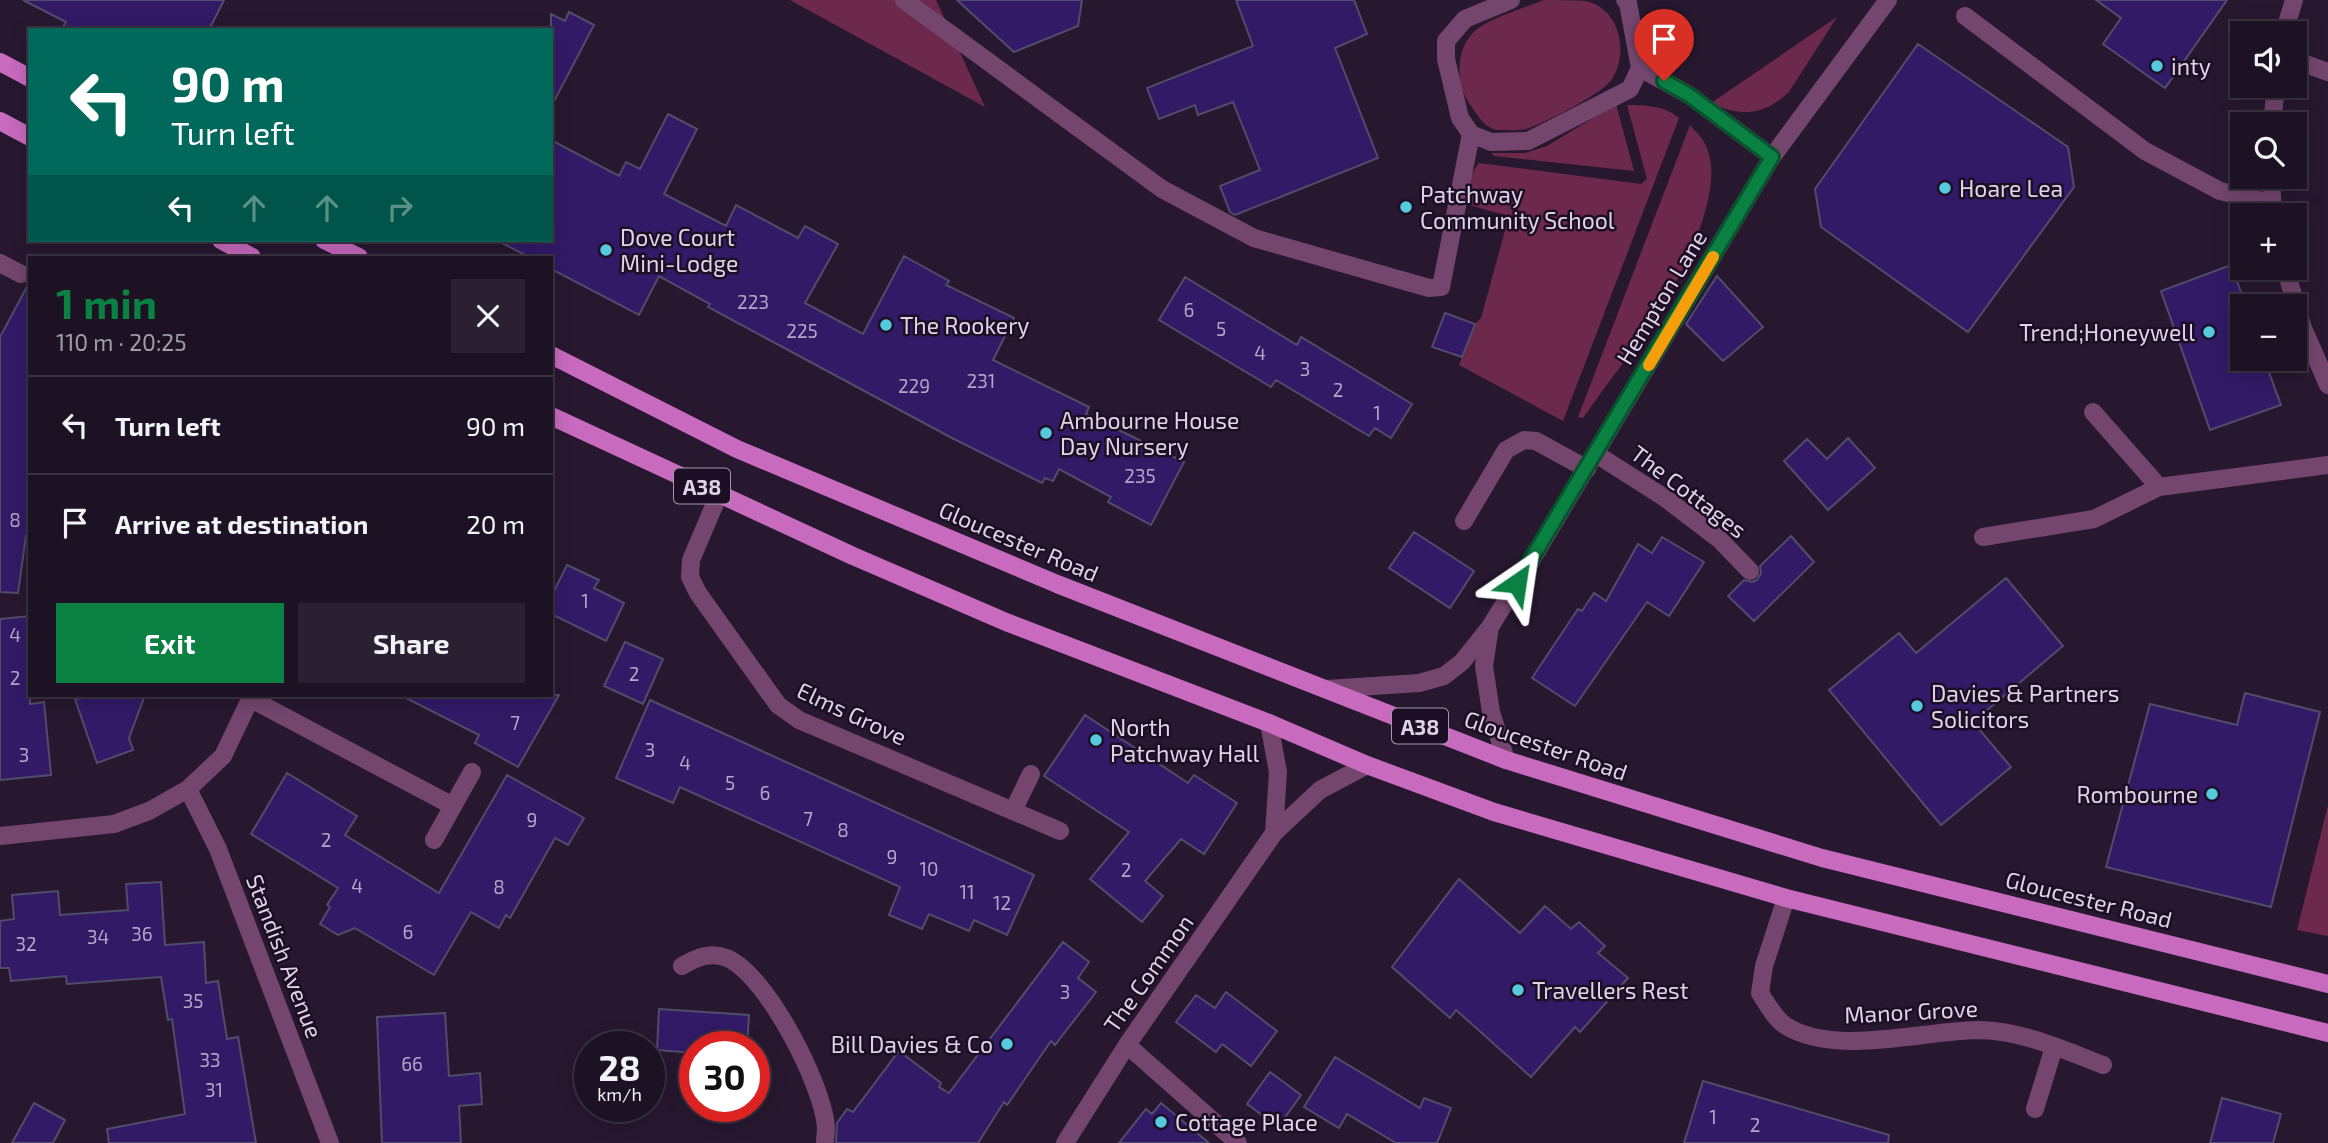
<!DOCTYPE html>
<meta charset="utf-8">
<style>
:root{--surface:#1d1224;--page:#2a2031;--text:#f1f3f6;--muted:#a09ea6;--line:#3b3241;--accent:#0b8043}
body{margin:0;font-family:"Exo 2",sans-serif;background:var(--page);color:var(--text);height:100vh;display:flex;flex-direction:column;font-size:26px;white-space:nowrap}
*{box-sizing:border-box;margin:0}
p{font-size:23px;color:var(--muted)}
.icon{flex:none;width:38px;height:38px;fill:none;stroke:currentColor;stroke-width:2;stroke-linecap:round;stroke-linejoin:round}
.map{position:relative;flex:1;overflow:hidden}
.drawer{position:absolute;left:28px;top:256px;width:525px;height:441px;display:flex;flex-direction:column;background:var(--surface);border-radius:0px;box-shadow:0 4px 18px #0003,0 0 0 2px var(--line)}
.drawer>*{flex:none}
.guide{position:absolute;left:28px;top:28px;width:525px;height:214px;border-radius:0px;box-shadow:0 4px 18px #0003,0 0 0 2px var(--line);background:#00695c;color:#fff;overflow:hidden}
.fabs{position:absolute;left:2230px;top:21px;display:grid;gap:14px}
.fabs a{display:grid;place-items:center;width:77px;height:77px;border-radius:0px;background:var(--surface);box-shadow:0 4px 18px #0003,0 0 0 2px var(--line);font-size:35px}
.speed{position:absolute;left:574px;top:1031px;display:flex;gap:14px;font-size:35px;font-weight:700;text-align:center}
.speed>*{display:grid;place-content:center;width:91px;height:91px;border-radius:50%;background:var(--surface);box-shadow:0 4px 18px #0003,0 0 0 2px var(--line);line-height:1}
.speed small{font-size:18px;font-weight:400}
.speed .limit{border:10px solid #d22;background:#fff;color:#111}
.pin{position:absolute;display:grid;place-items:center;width:60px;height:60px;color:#fff;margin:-72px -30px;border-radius:50% 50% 50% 0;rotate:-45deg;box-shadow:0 0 7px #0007}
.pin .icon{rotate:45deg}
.me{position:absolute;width:77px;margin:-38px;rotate:32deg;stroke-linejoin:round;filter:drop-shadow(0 0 5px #0008)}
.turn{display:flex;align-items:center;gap:24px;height:147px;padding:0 28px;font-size:32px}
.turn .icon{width:91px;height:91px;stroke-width:2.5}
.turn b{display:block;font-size:49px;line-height:60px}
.lanes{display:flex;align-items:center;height:66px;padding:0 28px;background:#0003;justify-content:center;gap:35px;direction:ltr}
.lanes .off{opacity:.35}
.round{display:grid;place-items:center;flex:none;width:74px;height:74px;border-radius:0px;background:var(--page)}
.overview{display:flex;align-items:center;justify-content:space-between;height:119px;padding:0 28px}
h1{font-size:42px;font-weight:700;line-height:52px;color:var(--accent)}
.action{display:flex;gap:14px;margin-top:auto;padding:14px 28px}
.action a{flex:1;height:80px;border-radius:0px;background:var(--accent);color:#fff;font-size:28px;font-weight:700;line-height:80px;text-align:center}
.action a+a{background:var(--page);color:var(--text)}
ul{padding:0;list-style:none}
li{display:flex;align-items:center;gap:21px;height:98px;padding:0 28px;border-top:2px solid var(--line)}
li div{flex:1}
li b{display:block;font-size:26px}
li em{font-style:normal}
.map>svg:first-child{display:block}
.green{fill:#6c294b}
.building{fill:#321a67;stroke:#504c6a;stroke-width:2}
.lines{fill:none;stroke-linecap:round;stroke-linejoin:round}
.lane{stroke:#74466e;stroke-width:18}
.street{stroke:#74466e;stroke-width:18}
.primary{stroke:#c86abe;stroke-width:18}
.route-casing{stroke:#07532c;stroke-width:18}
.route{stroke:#0b8043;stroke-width:12}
.slow{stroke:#f59e0b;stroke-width:12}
.poi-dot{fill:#55cadf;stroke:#1d0e26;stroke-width:2.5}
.labels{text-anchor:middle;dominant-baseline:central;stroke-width:5;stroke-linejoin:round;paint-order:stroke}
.number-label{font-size:19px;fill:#b3a6c6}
.shield{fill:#1d0e26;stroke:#a499ac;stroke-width:2}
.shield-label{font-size:21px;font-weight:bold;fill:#ded4e5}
.poi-label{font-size:23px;fill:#ded4e5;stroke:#1d0e26;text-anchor:start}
.street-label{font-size:23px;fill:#ded4e5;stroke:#1d0e26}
</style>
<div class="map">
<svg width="2328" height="1143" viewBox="0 0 2328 1143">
<rect width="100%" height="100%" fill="#271830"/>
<!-- green -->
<path class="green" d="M790,0H936L985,107Z
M1544,0C1557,0 1573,0 1586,1C1620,9 1629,52 1612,79C1604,93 1543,124 1526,129C1518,131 1507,130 1499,130C1484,129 1477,114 1469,103C1454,81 1456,42 1480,27C1497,16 1524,8 1544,0Z
M1837,17L1789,92C1763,116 1741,117 1711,103Z
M1616,104L1634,171L1494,156L1491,153H1525L1547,146Z
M1627,105C1646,105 1665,106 1679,118L1563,421L1459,365L1475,324L1481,318L1509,216L1469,205C1469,189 1468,176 1479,163L1641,184L1647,179Z
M1690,125C1697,133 1705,140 1708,151C1714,168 1711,187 1707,204C1687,286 1631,350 1583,418L1578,417Z
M2328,805V936L2297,930Z"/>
<!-- building -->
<path class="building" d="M23,0H224L209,30H61L66,22Z
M957,0H1082L1078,26L1014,52Z
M1236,0H1354L1367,34L1335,48L1378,158L1235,215L1230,212L1220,186L1260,170L1233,102L1198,115L1195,105L1159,119L1147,88L1253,46Z
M2096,0H2227L2165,88L2103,44L2121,18Z
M569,12L594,25L551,107V14L565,21Z
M1918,44L2068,147L2074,187L1968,332L1821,227L1815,189Z
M668,114L697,129L664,194L726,226L736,205L798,238L805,226L838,244L805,303L863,334L904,256L949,281L946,285L1014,318L993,360L1089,407L1086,414L1184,462L1151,525L1108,502L1111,497L1059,469L1053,481L1045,478L1042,483L950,437L708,307L710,304L659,276L639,315L551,269V257H529L496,240H551V140L619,176L626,162L640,169Z
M2231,265L2246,306H2242V359H2264L2281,405L2210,430L2161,291Z
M1717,276L1763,327L1723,361L1686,324Z
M1185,277L1297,345L1301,337L1412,404L1391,438L1375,428L1369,436L1276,380L1271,387L1159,320Z
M30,281V537L26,536L18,593L0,592V337Z
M1445,313L1475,324L1462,357L1432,347Z
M1848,438L1875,468L1828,510L1784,461L1807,439L1827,459Z
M1414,532L1474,571L1450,608L1389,568Z
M1791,536L1814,562L1754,621L1728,596L1744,580L1752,582L1757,580L1761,573L1760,566Z
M1662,537L1704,562L1669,616L1647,602L1575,706L1532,678L1578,609L1582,611L1594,593L1606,601L1638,544L1652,553Z
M567,565L599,580L594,588L624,603L606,641L551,614V597Z
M2006,578L2063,646L1973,722L2011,767L1941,825L1829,690L1899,633L1916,653Z
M30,616V704L44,702L51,775L0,780V619Z
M625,642L663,659L643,704L604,686Z
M2245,693L2320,712L2271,907L2106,867L2150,704L2237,725Z
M107,695H145L129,738L133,750L97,763L75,699Z
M400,695H559L518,767L475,743L479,735Z
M650,700L1034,875L1007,935L974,920L969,931L929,914L922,929L889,915L900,887L680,787L673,803L616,778Z
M1085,715L1188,783L1194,775L1237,803L1204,854L1181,839L1145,881L1163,896L1142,922L1090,879L1129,832L1044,776Z
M287,773L357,816L345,835L439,893L507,775L584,818L568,845L555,838L510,918L506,915L499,928L471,912L434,975L355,928L338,935L320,924L330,907L327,905L338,888L251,834Z
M1459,879L1520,933L1545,906L1571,929L1579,922L1605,946L1598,953L1628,978L1580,1032L1575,1027L1531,1077L1456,1010L1450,1018L1392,967Z
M161,882L165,945L204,942L206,983L218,981L227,1039L238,1037L256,1143H109L107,1129L185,1114L172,1019L168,1020L161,977L67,984L66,976L11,981L9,968H0V921L14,919L12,895L58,891L60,915L128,910L126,884Z
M1063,942L1089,962L1078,978L1096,992L1055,1045L1051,1041L1007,1105L1004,1102L978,1143H836L837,1123L847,1109L853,1112L899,1051L941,1083L939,1087L949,1093Z
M1226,992L1277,1031L1251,1066L1222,1044L1216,1052L1176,1022L1196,995L1215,1008Z
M659,1009L749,1015L747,1046H695V1053L657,1050Z
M445,1013L449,1076L480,1073L482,1104L459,1106L461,1143H382L377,1017Z
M1335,1057L1420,1108L1424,1098L1451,1108L1437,1143H1396L1347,1114L1339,1128L1304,1107Z
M1270,1072L1301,1095L1278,1127L1247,1104Z
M1703,1081L1889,1135L1888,1143H1684Z
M2222,1098L2281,1114L2273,1143H2210Z
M34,1103L65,1120L53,1143H12Z
M1161,1103L1209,1143H1119L1146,1109L1152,1114Z"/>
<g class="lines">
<!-- lane -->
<path class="lane" d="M904,0L1162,189L1254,238L1429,288L1441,287L1471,134
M1511,0L1465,19L1446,41V59L1460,118L1471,134L1491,142L1528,141L1630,89L1640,68L1628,3L1625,0
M1965,16L2145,151L2220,191L2270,203
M2294,60L2328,72
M1640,68L1689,95L1772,157
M2093,412L2159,487
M1596,454L1665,498L1719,539L1750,571
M1464,521L1506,450L1524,440L1536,441L1587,469
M1983,537L2094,519L2159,487L2328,465
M682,966C696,958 710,951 727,958C767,975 823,1085 826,1127C826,1132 825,1138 825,1143"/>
<!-- street -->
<path class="street" d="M2284,33L2294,0
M2272,124L2276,86
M2271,177L2273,215
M0,263L21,274
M2285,268L2303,328L2328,385
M719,494L691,560L690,577L698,593L778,705L799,720L1060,831
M1490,627L1484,666L1491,712L1506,760
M1327,689L1419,683L1444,676L1462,662L1490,627L1531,561L1772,157L1888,0
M251,699L453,806
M1269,723L1278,772L1274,833
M188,789L218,849L330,1143
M1014,809L1031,774
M0,836L114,824L149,811L188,789L223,756L252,695
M434,840L472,772
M1786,898L1764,966L1760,993C1767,1004 1775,1019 1786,1026C1836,1057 1925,1030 1980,1030C2023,1031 2064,1050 2103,1065
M1127,1045L1238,1143
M2035,1109L2054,1047
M1065,1143L1127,1045L1274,833L1320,790L1367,765"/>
<!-- primary -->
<path class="primary" d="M0,62L30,78
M0,121L30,137
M221,240L252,257
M324,240L359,257
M551,355L737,449L1057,584L1506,760L1822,858L2328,984
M551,416L853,556L1006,622L1269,723L1367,765L1494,812L1786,898L2328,1033"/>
</g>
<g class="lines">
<defs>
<path id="route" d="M1517,583L1772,157L1689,95L1664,81"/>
</defs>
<!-- route casing -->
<use href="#route" class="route-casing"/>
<!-- route -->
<use href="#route" class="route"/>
<!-- slow -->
<path class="slow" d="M1649,365L1713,257"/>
</g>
<!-- markers -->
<g class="poi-dot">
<circle cx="2157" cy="66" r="7"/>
<circle cx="1945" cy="188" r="7"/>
<circle cx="1406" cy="207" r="7"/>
<circle cx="606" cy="250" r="7"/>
<circle cx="886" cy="325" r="7"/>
<circle cx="2209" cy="332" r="7"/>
<circle cx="1046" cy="433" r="7"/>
<circle cx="1917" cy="706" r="7"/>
<circle cx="1096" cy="740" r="7"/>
<circle cx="2212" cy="794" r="7"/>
<circle cx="1518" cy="990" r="7"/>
<circle cx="1007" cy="1044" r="7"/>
<circle cx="1161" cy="1122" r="7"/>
</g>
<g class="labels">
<!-- number labels -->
<g class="number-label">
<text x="753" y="301">223</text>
<text x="1189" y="309">6</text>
<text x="1221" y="328">5</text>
<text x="802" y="330">225</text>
<text x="1260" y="352">4</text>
<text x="1305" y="368">3</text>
<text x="981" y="380">231</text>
<text x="914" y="385">229</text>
<text x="1338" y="389">2</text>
<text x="1377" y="412">1</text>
<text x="1140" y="475">235</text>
<text x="15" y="519">8</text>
<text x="585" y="600">1</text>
<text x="15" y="634">4</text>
<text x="634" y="673">2</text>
<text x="15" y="677">2</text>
<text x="515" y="722">7</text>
<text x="650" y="749">3</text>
<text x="24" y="754">3</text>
<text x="685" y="762">4</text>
<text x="730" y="782">5</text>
<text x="765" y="792">6</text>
<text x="808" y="818">7</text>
<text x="532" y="819">9</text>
<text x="843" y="829">8</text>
<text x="326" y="839">2</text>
<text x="892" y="856">9</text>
<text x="929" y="868">10</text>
<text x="1126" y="869">2</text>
<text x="357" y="885">4</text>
<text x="499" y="886">8</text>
<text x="967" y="891">11</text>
<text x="1002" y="902">12</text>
<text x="408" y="931">6</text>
<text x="142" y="933">36</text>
<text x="98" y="936">34</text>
<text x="26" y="943">32</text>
<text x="1065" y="991">3</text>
<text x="193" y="1000">35</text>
<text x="210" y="1059">33</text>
<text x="412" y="1063">66</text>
<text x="214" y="1089">31</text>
<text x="1713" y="1116">1</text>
<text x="1755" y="1124">2</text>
</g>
<!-- shield labels -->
<g class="shield">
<rect x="674" y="468.5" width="56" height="35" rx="5"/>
<rect x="1392" y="708.5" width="56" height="35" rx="5"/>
</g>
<g class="shield-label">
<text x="702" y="486">A38</text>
<text x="1420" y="726">A38</text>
</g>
<!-- poi labels -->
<g class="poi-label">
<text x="2171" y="66">inty</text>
<text x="1959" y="188">Hoare Lea</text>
<text x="1420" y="194">Patchway<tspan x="1420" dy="26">Community School</tspan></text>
<text x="620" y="237">Dove Court<tspan x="620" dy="26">Mini-Lodge</tspan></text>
<text x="900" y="325">The Rookery</text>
<text x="2195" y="332" text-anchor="end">Trend;Honeywell</text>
<text x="1060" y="420">Ambourne House<tspan x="1060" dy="26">Day Nursery</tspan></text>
<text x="1931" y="693">Davies &amp; Partners<tspan x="1931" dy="26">Solicitors</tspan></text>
<text x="1110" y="727">North<tspan x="1110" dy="26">Patchway Hall</tspan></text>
<text x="2198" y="794" text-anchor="end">Rombourne</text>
<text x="1532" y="990">Travellers Rest</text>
<text x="993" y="1044" text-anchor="end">Bill Davies &amp; Co</text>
<text x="1175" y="1122">Cottage Place</text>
</g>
<!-- street labels -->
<g class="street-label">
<text transform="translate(1661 297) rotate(-59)">Hempton Lane</text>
<text transform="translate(1689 491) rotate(37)">The Cottages</text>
<text transform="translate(1019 541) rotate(23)">Gloucester Road</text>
<text transform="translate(852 713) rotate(25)">Elms Grove</text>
<text transform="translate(1546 745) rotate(19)">Gloucester Road</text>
<text transform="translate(2089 899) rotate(14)">Gloucester Road</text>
<text transform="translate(285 956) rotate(69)">Standish Avenue</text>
<text transform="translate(1148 973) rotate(-55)">The Common</text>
<text transform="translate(1911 1011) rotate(-3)">Manor Grove</text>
</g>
</g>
</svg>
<div class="fabs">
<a><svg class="icon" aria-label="sound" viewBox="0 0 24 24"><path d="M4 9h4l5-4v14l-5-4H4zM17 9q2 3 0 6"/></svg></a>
<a><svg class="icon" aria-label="search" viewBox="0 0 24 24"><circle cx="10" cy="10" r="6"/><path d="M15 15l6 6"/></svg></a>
<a>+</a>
<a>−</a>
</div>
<div class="speed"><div>28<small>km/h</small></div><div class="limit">30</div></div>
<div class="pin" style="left:1664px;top:81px;background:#d93025"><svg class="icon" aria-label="arrive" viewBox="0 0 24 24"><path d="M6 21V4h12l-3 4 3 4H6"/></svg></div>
<svg class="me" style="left:1517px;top:583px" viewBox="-20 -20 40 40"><path d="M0-17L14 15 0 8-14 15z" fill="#0b8043" stroke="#fff" stroke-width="4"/></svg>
<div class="guide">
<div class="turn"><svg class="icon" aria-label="left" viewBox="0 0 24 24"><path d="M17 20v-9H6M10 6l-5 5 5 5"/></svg><div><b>90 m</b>Turn left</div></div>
<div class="lanes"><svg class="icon" aria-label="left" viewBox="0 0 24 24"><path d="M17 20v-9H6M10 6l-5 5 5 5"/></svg><svg class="icon off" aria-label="ahead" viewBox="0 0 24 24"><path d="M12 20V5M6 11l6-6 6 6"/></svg><svg class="icon off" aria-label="ahead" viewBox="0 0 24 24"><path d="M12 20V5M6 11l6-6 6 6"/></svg><svg class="icon off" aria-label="right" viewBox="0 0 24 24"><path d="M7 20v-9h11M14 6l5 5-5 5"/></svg></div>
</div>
<section class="drawer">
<div class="overview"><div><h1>1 min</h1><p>110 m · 20:25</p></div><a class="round"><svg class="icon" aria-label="close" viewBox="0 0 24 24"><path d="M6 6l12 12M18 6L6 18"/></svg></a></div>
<ul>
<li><svg class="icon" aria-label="left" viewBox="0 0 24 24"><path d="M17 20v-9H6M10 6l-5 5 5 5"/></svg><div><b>Turn left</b></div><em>90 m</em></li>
<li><svg class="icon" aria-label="arrive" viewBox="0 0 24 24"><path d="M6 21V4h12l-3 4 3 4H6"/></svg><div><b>Arrive at destination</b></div><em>20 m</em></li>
</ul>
<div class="action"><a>Exit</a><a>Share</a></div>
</section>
</div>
